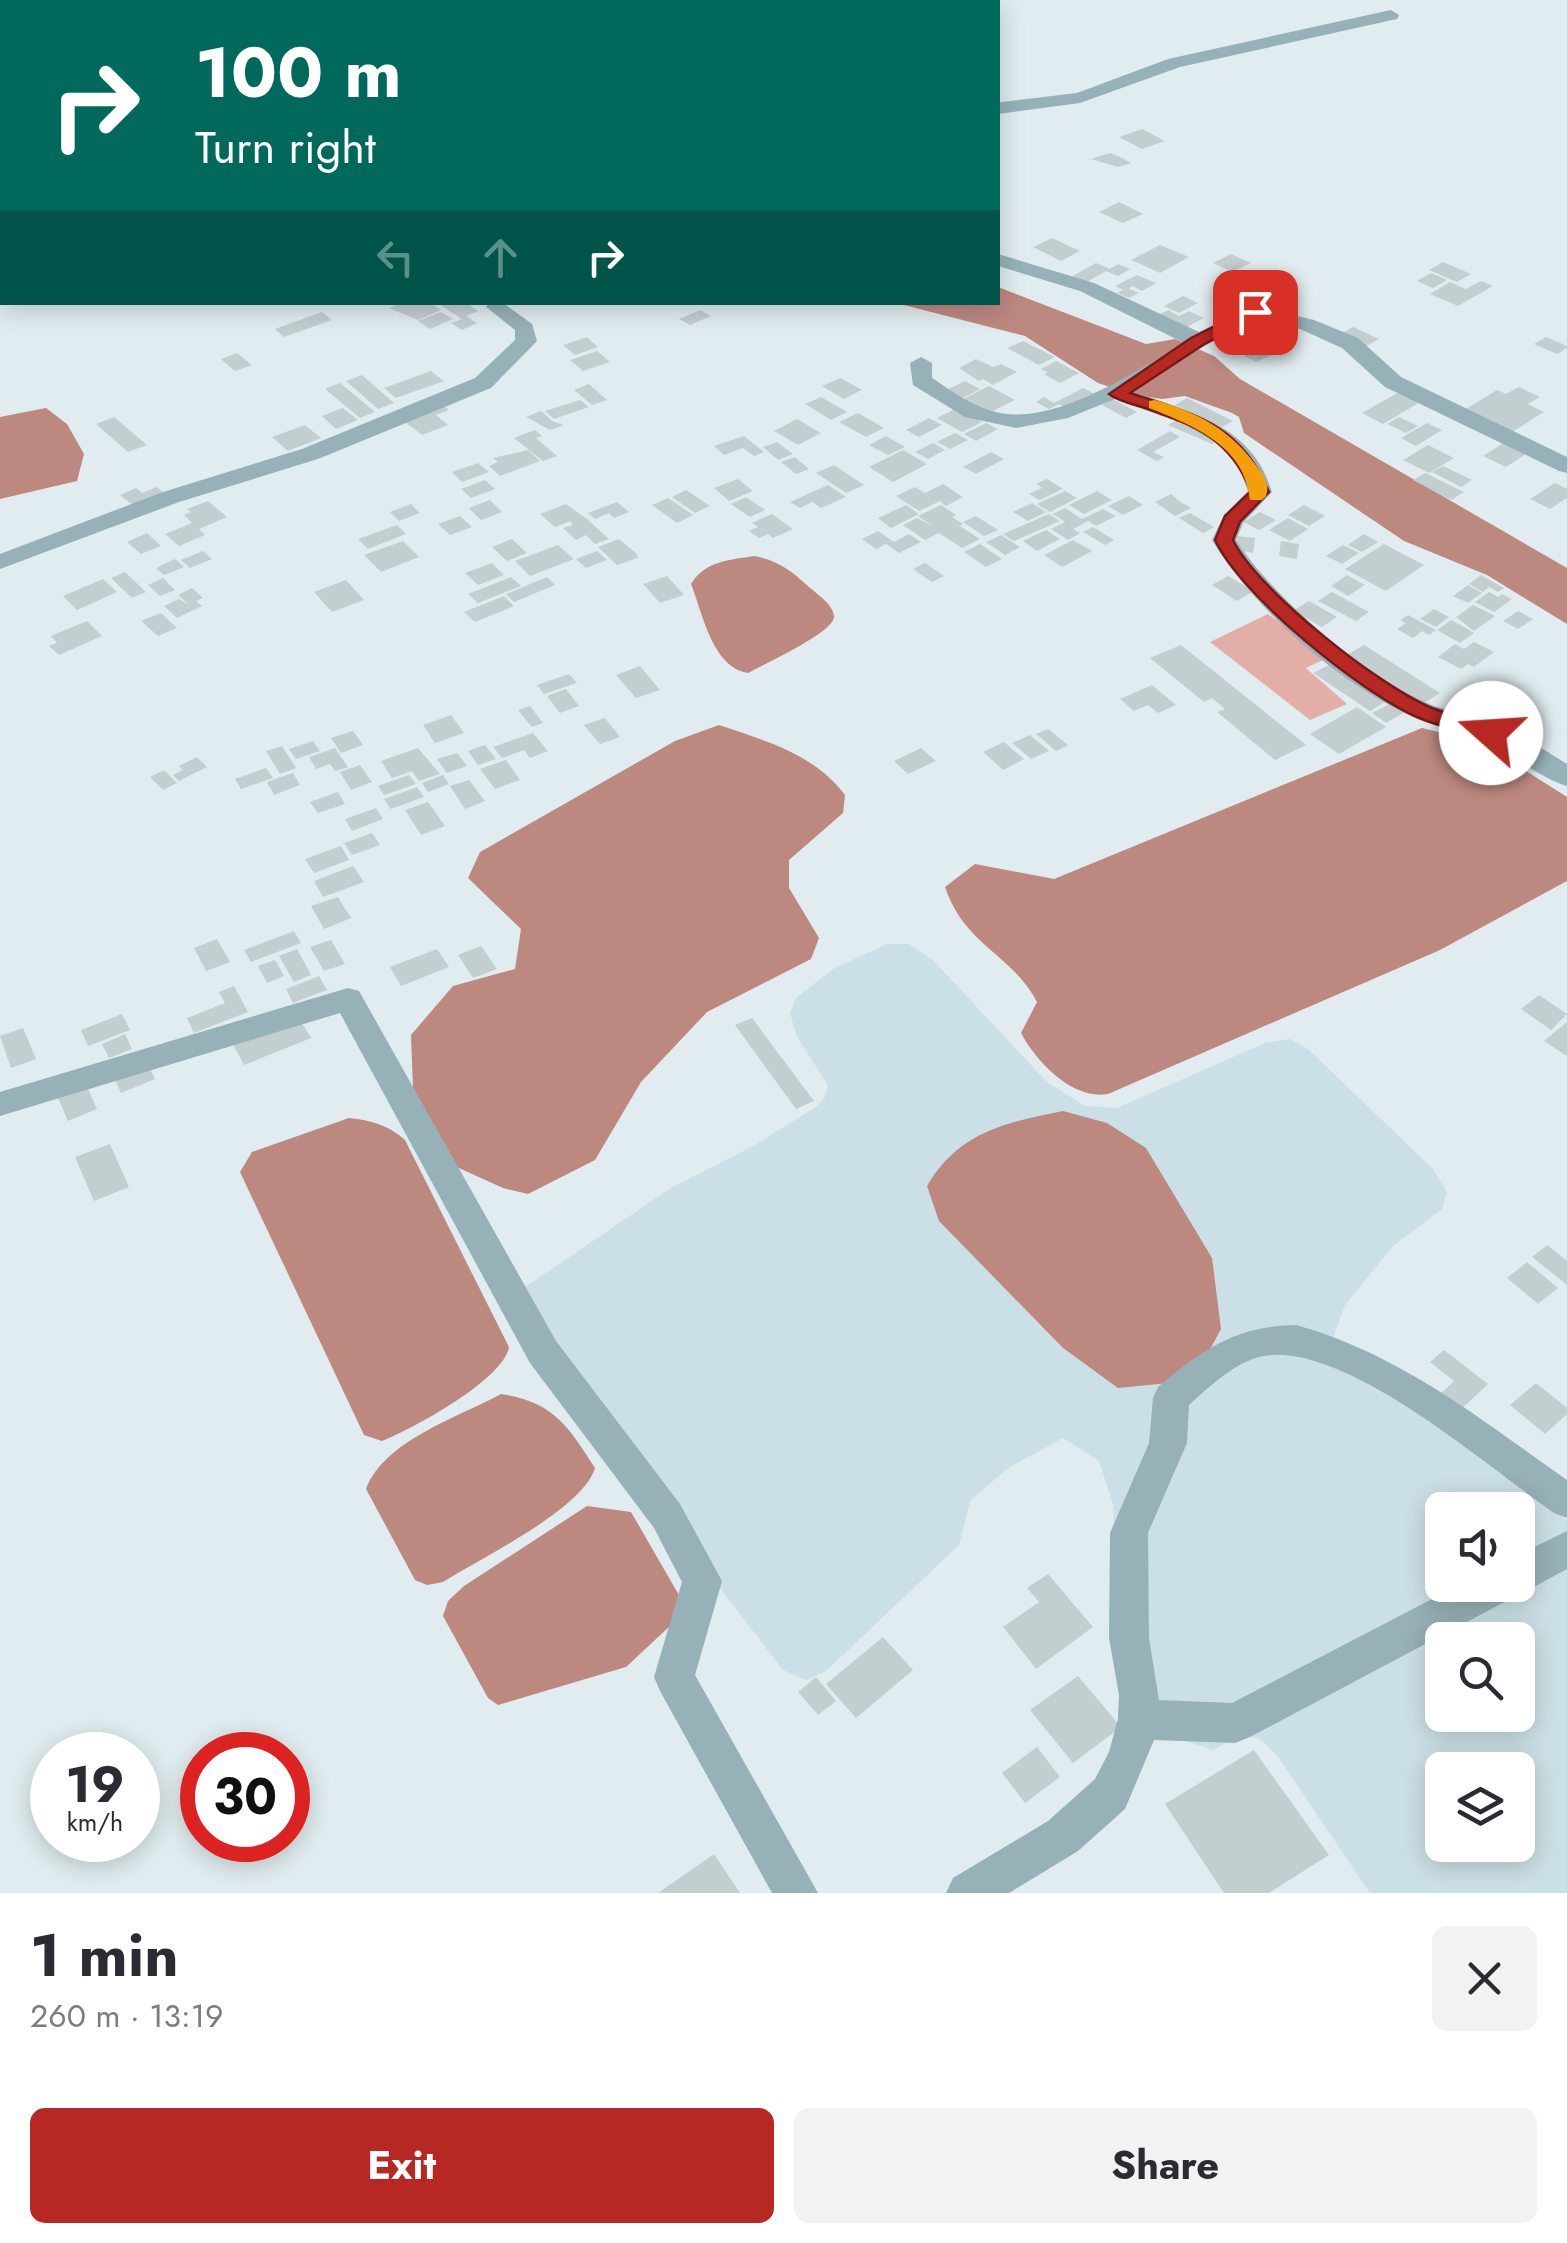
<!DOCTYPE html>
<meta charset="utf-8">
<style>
:root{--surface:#fff;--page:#f2f2f3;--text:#2b2b33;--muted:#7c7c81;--accent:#b72823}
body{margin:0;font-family:Jost,sans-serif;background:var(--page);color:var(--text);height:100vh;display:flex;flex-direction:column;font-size:38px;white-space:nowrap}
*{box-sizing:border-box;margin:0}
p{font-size:32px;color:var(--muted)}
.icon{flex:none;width:55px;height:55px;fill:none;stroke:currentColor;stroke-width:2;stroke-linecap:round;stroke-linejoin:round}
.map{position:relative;height:1893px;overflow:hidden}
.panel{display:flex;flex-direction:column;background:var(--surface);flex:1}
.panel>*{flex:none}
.top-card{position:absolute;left:0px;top:0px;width:1000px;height:305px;box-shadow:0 5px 25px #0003;background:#00695c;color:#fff;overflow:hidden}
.tools{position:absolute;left:1425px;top:1492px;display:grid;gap:20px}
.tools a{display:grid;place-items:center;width:110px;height:110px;border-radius:15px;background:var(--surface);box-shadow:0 5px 25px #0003;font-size:50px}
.speed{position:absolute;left:30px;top:1732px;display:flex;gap:20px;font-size:50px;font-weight:700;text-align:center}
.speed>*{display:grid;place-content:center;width:130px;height:130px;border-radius:50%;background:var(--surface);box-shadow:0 5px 25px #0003;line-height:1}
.speed small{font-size:25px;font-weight:400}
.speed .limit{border:15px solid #d22;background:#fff;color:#111}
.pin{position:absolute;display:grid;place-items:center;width:85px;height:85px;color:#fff;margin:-42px;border-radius:20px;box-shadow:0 5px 15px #0006}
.me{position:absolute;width:110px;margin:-55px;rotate:289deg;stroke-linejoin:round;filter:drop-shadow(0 0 8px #0008)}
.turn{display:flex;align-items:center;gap:35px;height:210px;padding:0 30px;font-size:45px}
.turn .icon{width:130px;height:130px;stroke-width:2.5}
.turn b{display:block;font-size:70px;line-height:85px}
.lanes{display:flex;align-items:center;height:95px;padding:0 30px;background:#0003;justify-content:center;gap:50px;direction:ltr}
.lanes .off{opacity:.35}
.round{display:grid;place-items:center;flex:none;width:105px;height:105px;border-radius:15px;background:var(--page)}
.summary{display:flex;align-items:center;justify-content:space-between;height:170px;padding:0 30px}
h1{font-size:60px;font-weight:700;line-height:75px}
.action{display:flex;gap:20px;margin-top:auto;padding:20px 30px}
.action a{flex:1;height:115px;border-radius:15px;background:var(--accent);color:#fff;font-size:40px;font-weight:700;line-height:115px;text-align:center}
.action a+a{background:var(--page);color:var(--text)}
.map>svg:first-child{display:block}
.built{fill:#cbe0e6;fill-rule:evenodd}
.green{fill:#e2aea7}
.water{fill:#bd8880}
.building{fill:#c3ced1}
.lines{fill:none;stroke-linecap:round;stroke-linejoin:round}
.minor{fill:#97b1b8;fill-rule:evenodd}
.route{fill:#b72823;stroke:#771a17;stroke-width:2.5}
.slow{fill:#f59e0b}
</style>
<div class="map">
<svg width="1567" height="1893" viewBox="0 0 1567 1893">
<rect width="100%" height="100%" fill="#e0ecef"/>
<!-- built -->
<path class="built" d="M887,944H909L932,959L1046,1081L1085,1106L1117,1108L1265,1043L1290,1039L1308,1049L1432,1168L1447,1192L1442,1209L1394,1245L1345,1305L1334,1335L1344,1370L1430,1421L1567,1520V1893H1370L1279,1758L1259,1738L1238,1736L1213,1750L1176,1738L1117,1670L1113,1504L1099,1461L1063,1438L1008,1468L970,1501L959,1545L826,1671L806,1680L783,1670L636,1479L523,1319L525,1287L671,1188L757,1144L817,1106L825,1097L828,1085L797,1037L790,1013L796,998L833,969ZM1442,1510H1518V1585H1442ZM1442,1640H1518V1715H1442ZM1442,1770H1518V1845H1442Z"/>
<!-- green -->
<path class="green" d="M1268,614L1327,658L1306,668L1347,704L1310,720L1210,642Z"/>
<!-- water -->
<path class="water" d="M998,287L1146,344L1175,339L1214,356L1240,379L1567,568V624L1487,575L1404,541L1244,433L1239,417L1232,413L1185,396L1162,399L1134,395L1098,383L1025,336L896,303L998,302Z
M46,408L67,424L84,454L77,481L0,499V417Z
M754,556C777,560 792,571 809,587C817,594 834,605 834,617C833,633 764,664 748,673C712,667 703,614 691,584C705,561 729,560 754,556Z
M719,725C766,741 814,754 845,795L843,813L789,860V888L819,938L811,959L707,1012L641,1082L595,1160L528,1194L503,1188L450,1164L413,1089L411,1035L453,986L515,969L521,929L468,878L480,852L675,741Z
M1422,728L1480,742L1567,797V881L1440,950L1108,1094C1073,1100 1037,1063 1021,1033L1037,1002C1012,954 965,946 945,887L975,864L1054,879Z
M1063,1111L1107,1123L1146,1148L1212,1258L1221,1329L1207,1355L1168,1383L1118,1388L1063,1348L939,1221L927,1186C959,1132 1004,1123 1063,1111Z
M349,1118C371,1120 388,1125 405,1140L509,1347C504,1379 413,1429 382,1441L364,1435L240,1172L252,1152Z
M501,1394C554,1402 568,1426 595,1468C583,1509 481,1558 443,1582L427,1585L415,1580L366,1489C385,1440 457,1418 501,1394Z
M587,1506L631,1512L683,1602L671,1625L626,1667L498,1705L488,1698L443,1616L448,1601L464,1586Z"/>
<!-- building -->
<path class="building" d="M1142,129L1165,141L1142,149L1119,137Z
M1110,153L1120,157L1131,163L1118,167L1091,159Z
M1119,202L1143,214L1123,223L1099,212Z
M1052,238L1080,251L1061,261L1033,247Z
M1160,245L1189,257L1160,273L1131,260Z
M1231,254L1251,263L1232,272L1213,263Z
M1443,262L1471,274L1457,282L1429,270Z
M1096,263L1110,269L1118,264L1130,269L1118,276L1106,271L1085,283L1071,277Z
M1431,273L1447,280L1433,288L1417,281Z
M1137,275L1156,283L1142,291L1132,286L1129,289L1139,293L1129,298L1117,293L1123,290L1115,286Z
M1481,281L1493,286L1458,306L1430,294L1450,282L1466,289Z
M1183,296L1198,303L1179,313L1164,306Z
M402,302H429L441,310L418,320L389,308Z
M436,302H465L478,311L466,316L477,323L462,330L451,323L462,319Z
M700,310L711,316L690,325L679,319Z
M1168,310L1179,316L1189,311L1204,318L1183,329L1157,316Z
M322,312L332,320L284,337L275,329Z
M441,312L453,319L430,329L418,321Z
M1260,322L1279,331L1254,344L1236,335Z
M1353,327L1379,339L1365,347L1339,335Z
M587,337L598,347L575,355L563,345Z
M1546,337L1567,346V348L1557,354L1534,344Z
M1023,341L1055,357L1039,365L1007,348Z
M1262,346L1275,353L1257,362L1244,356Z
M597,351L610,362L583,371L570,360Z
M237,353L252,365L235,371L221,359Z
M976,359L993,367L1001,364L1017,372L993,385L983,379L979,381L959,368Z
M1056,361L1079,373L1060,383L1044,374L1048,373L1041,369Z
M431,371L444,381L396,398L384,388Z
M362,375L394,403L378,409L346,381Z
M840,378L862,390L844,399L822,386Z
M965,381L980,389L959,400L944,391Z
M340,383L375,412L360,418L325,389Z
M589,384L607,400L592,405L574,390Z
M989,386L1015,400L985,415L959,401Z
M1519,387L1540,397L1528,404L1544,412L1509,434L1461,412L1497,390L1506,394Z
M1083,388L1095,394L1068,409L1059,404L1049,409L1036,402L1044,397L1054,403Z
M1401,391L1422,401L1383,424L1362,413Z
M821,397L847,412L831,420L805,404Z
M1187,398L1233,421L1217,430L1211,422L1175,405Z
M436,399L449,410L436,415L448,425L422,435L396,415Z
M1113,399L1137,412L1126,418L1102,405Z
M580,400L589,407L554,419L545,411Z
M343,408L358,420L336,429L322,416Z
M957,408L982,422L962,432L937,418Z
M541,411L552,421L564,425L550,430L526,417Z
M858,413L884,428L866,437L839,422Z
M114,417L147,445L128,452L96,424Z
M1399,417L1418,426L1406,433L1387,424Z
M929,418L942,425L919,437L906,430Z
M1180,418L1222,439L1212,444L1168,425Z
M797,419L821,433L798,445L774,431Z
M986,423L998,429L976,441L964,434Z
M1427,423L1442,430L1416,446L1401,438Z
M305,425L321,438L288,451L272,437Z
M535,430L542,436L536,438L557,456L543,461L514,438Z
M1170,431L1180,437L1153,452L1164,457L1157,461L1137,450Z
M955,433L968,440L950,449L937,442Z
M744,436L764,452L754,456L743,448L724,455L714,446Z
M886,436L905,447L888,455L869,445Z
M1507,441L1529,452L1506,467L1483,456Z
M777,442L793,454L778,460L763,447Z
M933,443L945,450L928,459L915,452Z
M1428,445L1454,458L1429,473L1403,460Z
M528,450L540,461L500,476L489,466L498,462L493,458Z
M903,450L927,464L893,482L869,467Z
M991,452L1004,459L976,474L963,467Z
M795,457L809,469L796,474L781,462Z
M478,463L489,472L462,482L452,472Z
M834,465L864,485L846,493L816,473Z
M1443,466L1472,480L1461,487L1432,472Z
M1425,473L1464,492L1451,500L1413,480Z
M738,479L753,491L729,501L714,488Z
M1047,479L1063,489L1039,500L1029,494L1042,488L1036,484Z
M485,480L495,489L471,498L461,489Z
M1555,483L1567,489V498L1550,509L1530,499Z
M943,484L963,497L946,506L940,501L919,511L896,496L915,487L925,493Z
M828,485L846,497L821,508L812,502L800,508L790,502Z
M157,487L165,494L134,506L120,495L136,488L142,493Z
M686,490L710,506L695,513L672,497Z
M1065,491L1077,498L1050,512L1037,504Z
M1097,491L1112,500L1084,514L1069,505Z
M1171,494L1179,501L1191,508L1175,516L1155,502Z
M1129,496L1143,505L1123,515L1108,506Z
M746,497L765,510L750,517L731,504Z
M668,498L693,515L677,523L652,505Z
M490,500L502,512L481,520L469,508Z
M208,501L227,517L199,529L205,535L179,546L165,534L192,523L184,515L191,512L187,509Z
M617,502L629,512L614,518L609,513L595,519L588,513Z
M1032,503L1046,512L1028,521L1013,512Z
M411,504L420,513L399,521L390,512Z
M566,504L587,519L609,539L595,544L586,535L576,540L563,528L573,525L570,521L555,527L540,514Z
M906,505L919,514L891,528L878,518Z
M941,505L956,515L952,517L963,524L960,526L980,539L962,548L939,533L925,540L903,525L917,518L934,527L918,516Z
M1304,505L1325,516L1309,526L1288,515Z
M1065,508L1082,519L1103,509L1116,516L1096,526L1088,521L1073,529L1080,533L1068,540L1051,529L1065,522L1053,514Z
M1260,512L1276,520L1259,530L1244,522Z
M1190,513L1214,527L1203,533L1179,518Z
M772,514L793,529L773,538L768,534L759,538L749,531L758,527L752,523Z
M1049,514L1060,521L1014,541L1003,534Z
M460,516L472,527L450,535L438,524Z
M976,516L998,530L984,536L963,522Z
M1288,518L1308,529L1290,541L1269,530Z
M397,525L406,534L368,549L358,539Z
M1093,527L1114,540L1105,545L1083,532Z
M1046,530L1060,539L1037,551L1023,541Z
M878,531L894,542L909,534L921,542L899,553L886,544L876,549L862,539Z
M147,533L161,546L141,554L127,542Z
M1364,534L1378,542L1362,552L1348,545Z
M1001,535L1020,547L1005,555L986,542Z
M1237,536L1255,538L1253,553L1235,550Z
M512,539L527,553L507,561L492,547Z
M619,539L637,554L638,558L617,565L598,547Z
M1073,540L1092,551L1062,567L1044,555Z
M403,541L419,557L381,572L364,555Z
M1281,541L1299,544L1297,559L1279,556Z
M980,544L1002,559L986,567L964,552Z
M1384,544L1424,565L1386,591L1345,569Z
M558,545L574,559L530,576L515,561Z
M1343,545L1359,553L1342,564L1326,556Z
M203,551L212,559L190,568L181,560Z
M597,551L607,560L586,568L576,559Z
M175,559L184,567L164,575L156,568Z
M492,563L504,575L478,585L465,573Z
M925,563L944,576L932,582L913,569Z
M125,572L146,592L132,598L111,578Z
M1347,575L1365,585L1348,596L1331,586Z
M1481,575L1504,588L1498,592L1489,587L1483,592L1469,584Z
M667,576L684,595L660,603L643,584Z
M1228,576L1254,591L1237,601L1212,585Z
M511,577L521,586L478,603L468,594Z
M547,577L555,585L514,602L506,594Z
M163,578L175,590L160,596L148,585Z
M103,579L117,592L77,610L63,596Z
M346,580L364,600L332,612L314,592Z
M1468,585L1482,593L1468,603L1453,596Z
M192,588L203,598L196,601L202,606L177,618L164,606L179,599L189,605L178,595Z
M1332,592L1369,612L1356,621L1318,601Z
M1489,592L1498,597L1502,594L1512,599L1494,612L1475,602Z
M504,596L514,606L475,622L464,612Z
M1309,601L1337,617L1322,627L1293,611Z
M1473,605L1495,616L1474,631L1456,617Z
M1434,609L1449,617L1436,627L1420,619Z
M1518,611L1533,619L1518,629L1503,621Z
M161,613L177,628L158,636L141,621Z
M1408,615L1436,630L1429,635L1422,631L1413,638L1397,629L1406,623L1400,620Z
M1451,620L1459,624L1474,633L1460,643L1437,630Z
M87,621L102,636L59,655L49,646L57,643L51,636Z
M1474,642L1494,652L1474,667L1468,664L1461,669L1438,657L1455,644L1464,649Z
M1181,645L1306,745L1275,760L1217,712L1225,709L1212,698L1204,702L1150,658Z
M1364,645L1440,693L1421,705L1345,656Z
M1331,664L1388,700L1370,711L1313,673Z
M640,666L660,690L636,698L616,675Z
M569,674L577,683L544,694L537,685Z
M1152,685L1176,705L1158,713L1148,705L1134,711L1120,699Z
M566,689L579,706L560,713L547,696Z
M1391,703L1405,712L1386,723L1372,713Z
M530,706L543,723L532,727L518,710Z
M1357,707L1386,727L1339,754L1310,734Z
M451,715L464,733L435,743L423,725Z
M605,718L620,737L600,744L584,725Z
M1048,729L1068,745L1056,751L1036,734Z
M353,731L363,745L341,753L331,738Z
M533,733L548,751L530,758L524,750L502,758L493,747Z
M1030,735L1049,751L1031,759L1012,743Z
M313,741L320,751L296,759L289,749Z
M1004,742L1024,759L1003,770L983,752Z
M485,745L496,759L478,765L468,751Z
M282,746L296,768L280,774L266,751Z
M335,748L348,767L335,771L330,764L316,769L309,757Z
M418,748L440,774L419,781L412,771L392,778L381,761Z
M921,748L936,761L908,774L894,761Z
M457,753L467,766L447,773L437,759Z
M197,757L207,767L179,781L173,775L183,770L179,766Z
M506,760L520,780L495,789L480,769Z
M360,765L372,782L351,790L340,772Z
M266,768L273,778L241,789L235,779Z
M164,770L177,783L163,790L150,777Z
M293,773L300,785L274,795L267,782Z
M409,775L416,784L384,795L378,786Z
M443,775L449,784L428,792L422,783Z
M469,780L485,801L465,809L450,786Z
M417,787L424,797L391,809L384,799Z
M338,792L345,804L318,813L310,802Z
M428,802L445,826L421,835L405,810Z
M376,808L383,819L352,831L345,819Z
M372,833L380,845L352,855L344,843Z
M341,846L349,860L314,873L305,859Z
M353,866L364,882L323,897L314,881Z
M338,897L351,918L324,929L311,906Z
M294,931L301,943L251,962L244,950Z
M217,939L230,962L206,971L194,948Z
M331,940L345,964L324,971L310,947Z
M481,946L497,969L473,978L458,955Z
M297,949L311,975L294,982L279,956Z
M437,949L449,967L401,986L390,967Z
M275,960L284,976L267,983L258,966Z
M319,976L327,990L293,1003L286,989Z
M234,986L248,1012L194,1033L187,1018L225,1003L219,992Z
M1539,995L1567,1014L1551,1030L1521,1009Z
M293,1008L311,1038L244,1065L227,1033Z
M122,1014L130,1030L88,1046L81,1030Z
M752,1018L814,1101L796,1109L735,1025Z
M1567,1022V1056L1544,1041Z
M23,1028L36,1059L11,1068L0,1036Z
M125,1034L132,1049L109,1058L102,1044Z
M148,1064L155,1079L121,1093L114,1077Z
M82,1075L97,1109L68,1121L53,1086Z
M110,1144L129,1187L94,1201L75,1157Z
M1547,1245L1567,1261V1285L1532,1257Z
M1527,1262L1558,1288L1538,1304L1507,1278Z
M1444,1350L1488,1384L1456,1414L1436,1398L1454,1381L1430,1362Z
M1536,1383L1567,1408V1414L1545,1434L1510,1405Z
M1048,1574L1093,1627L1036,1669L1003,1627L1039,1602L1027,1588Z
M883,1637L913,1670L856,1718L826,1684Z
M1078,1676L1121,1727L1073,1763L1030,1710Z
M816,1677L836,1701L818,1715L798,1692Z
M1037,1747L1060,1777L1025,1803L1002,1773Z
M1254,1750L1329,1855L1269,1893H1224L1165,1804Z
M714,1854L740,1893H658Z"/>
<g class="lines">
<!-- minor -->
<path class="minor" d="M197,0H217L218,2H199Z
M1391,10L1399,15L1397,19L1180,67L1080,103L998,114V103L1002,102L1077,93L1168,59Z
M998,254L1094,283L1199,332L1255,306L1314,320L1358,338L1401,377L1567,457V473L1559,471L1385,387L1342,348L1300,329L1258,319L1206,345L1132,391C1190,413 1252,424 1272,492L1243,523L1236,540C1273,598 1370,681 1434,706C1446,710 1460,711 1472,715C1506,726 1537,745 1567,764V786C1539,778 1513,754 1486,741C1462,730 1437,728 1413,717C1336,681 1257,612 1212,540L1224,515L1248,491L1237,464L1215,442L1184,424L1115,399L1068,418L1016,428L965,417L913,385L910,363L921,357L932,363V378C953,392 975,408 1000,413C1059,424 1135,371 1184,343L1080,291L998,266Z
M489,302L503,303L532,324L537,341L491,388L318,459L179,502L0,569V554L163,492L302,449L475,378L515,340V330L486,307Z
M348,988L359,991L556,1341L680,1504L722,1581L695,1675L818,1893H772L660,1691L654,1677L682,1582L654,1528L530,1363L340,1013L0,1116V1092Z
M1296,1325C1400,1354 1480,1419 1567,1480V1518L1554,1513C1489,1468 1339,1336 1259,1357C1233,1364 1208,1388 1189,1405L1187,1443L1148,1533L1149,1638L1159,1700L1232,1703L1459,1585H1518V1555L1567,1531V1569L1532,1588L1515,1592L1512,1598L1250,1737L1235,1743L1154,1740L1125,1809L1078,1851L1009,1893H946L953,1878L1048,1821L1095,1779L1109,1752L1118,1719L1119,1695L1109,1638L1110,1533L1149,1443L1153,1398L1158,1387C1203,1349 1236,1326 1296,1325Z"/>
</g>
<!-- route -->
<path class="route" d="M1249,309L1263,312L1203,345L1130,393C1195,414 1241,424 1269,492L1240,522L1233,540C1258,591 1379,686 1432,708C1453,716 1477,721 1498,728V737L1491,739C1467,733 1440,727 1417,717C1360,692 1241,596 1215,540L1225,516L1251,491C1230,438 1196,426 1145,408C1132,404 1118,401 1109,394L1191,338Z"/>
<!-- slow -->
<path class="slow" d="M1155,400C1198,412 1232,431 1258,468C1265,478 1270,483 1266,496L1262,500H1250C1245,447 1197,427 1149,408V401Z"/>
</svg>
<div class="tools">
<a><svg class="icon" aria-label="sound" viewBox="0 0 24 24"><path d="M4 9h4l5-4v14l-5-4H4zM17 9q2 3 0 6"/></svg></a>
<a><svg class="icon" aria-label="search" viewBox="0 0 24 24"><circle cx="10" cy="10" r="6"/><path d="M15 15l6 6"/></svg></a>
<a><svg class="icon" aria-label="layers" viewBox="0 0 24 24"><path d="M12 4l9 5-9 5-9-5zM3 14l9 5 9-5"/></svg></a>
</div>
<div class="speed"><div>19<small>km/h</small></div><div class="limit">30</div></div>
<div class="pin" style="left:1255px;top:312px;background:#d93025"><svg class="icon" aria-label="arrive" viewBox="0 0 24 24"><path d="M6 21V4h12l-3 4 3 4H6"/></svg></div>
<svg class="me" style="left:1491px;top:733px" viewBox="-20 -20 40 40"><circle r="19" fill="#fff"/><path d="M0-13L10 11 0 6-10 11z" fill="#b72823"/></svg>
<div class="top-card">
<div class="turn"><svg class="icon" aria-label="right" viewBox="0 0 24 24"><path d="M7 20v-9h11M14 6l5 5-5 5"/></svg><div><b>100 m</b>Turn right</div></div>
<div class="lanes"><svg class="icon off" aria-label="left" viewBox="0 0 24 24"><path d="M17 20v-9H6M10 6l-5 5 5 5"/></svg><svg class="icon off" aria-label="ahead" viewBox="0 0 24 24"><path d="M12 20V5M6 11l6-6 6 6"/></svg><svg class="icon" aria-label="right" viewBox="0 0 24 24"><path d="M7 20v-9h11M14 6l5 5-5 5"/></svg></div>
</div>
</div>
<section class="panel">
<div class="summary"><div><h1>1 min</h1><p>260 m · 13:19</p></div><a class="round"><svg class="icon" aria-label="close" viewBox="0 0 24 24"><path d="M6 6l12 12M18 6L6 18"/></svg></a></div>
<div class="action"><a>Exit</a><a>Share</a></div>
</section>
